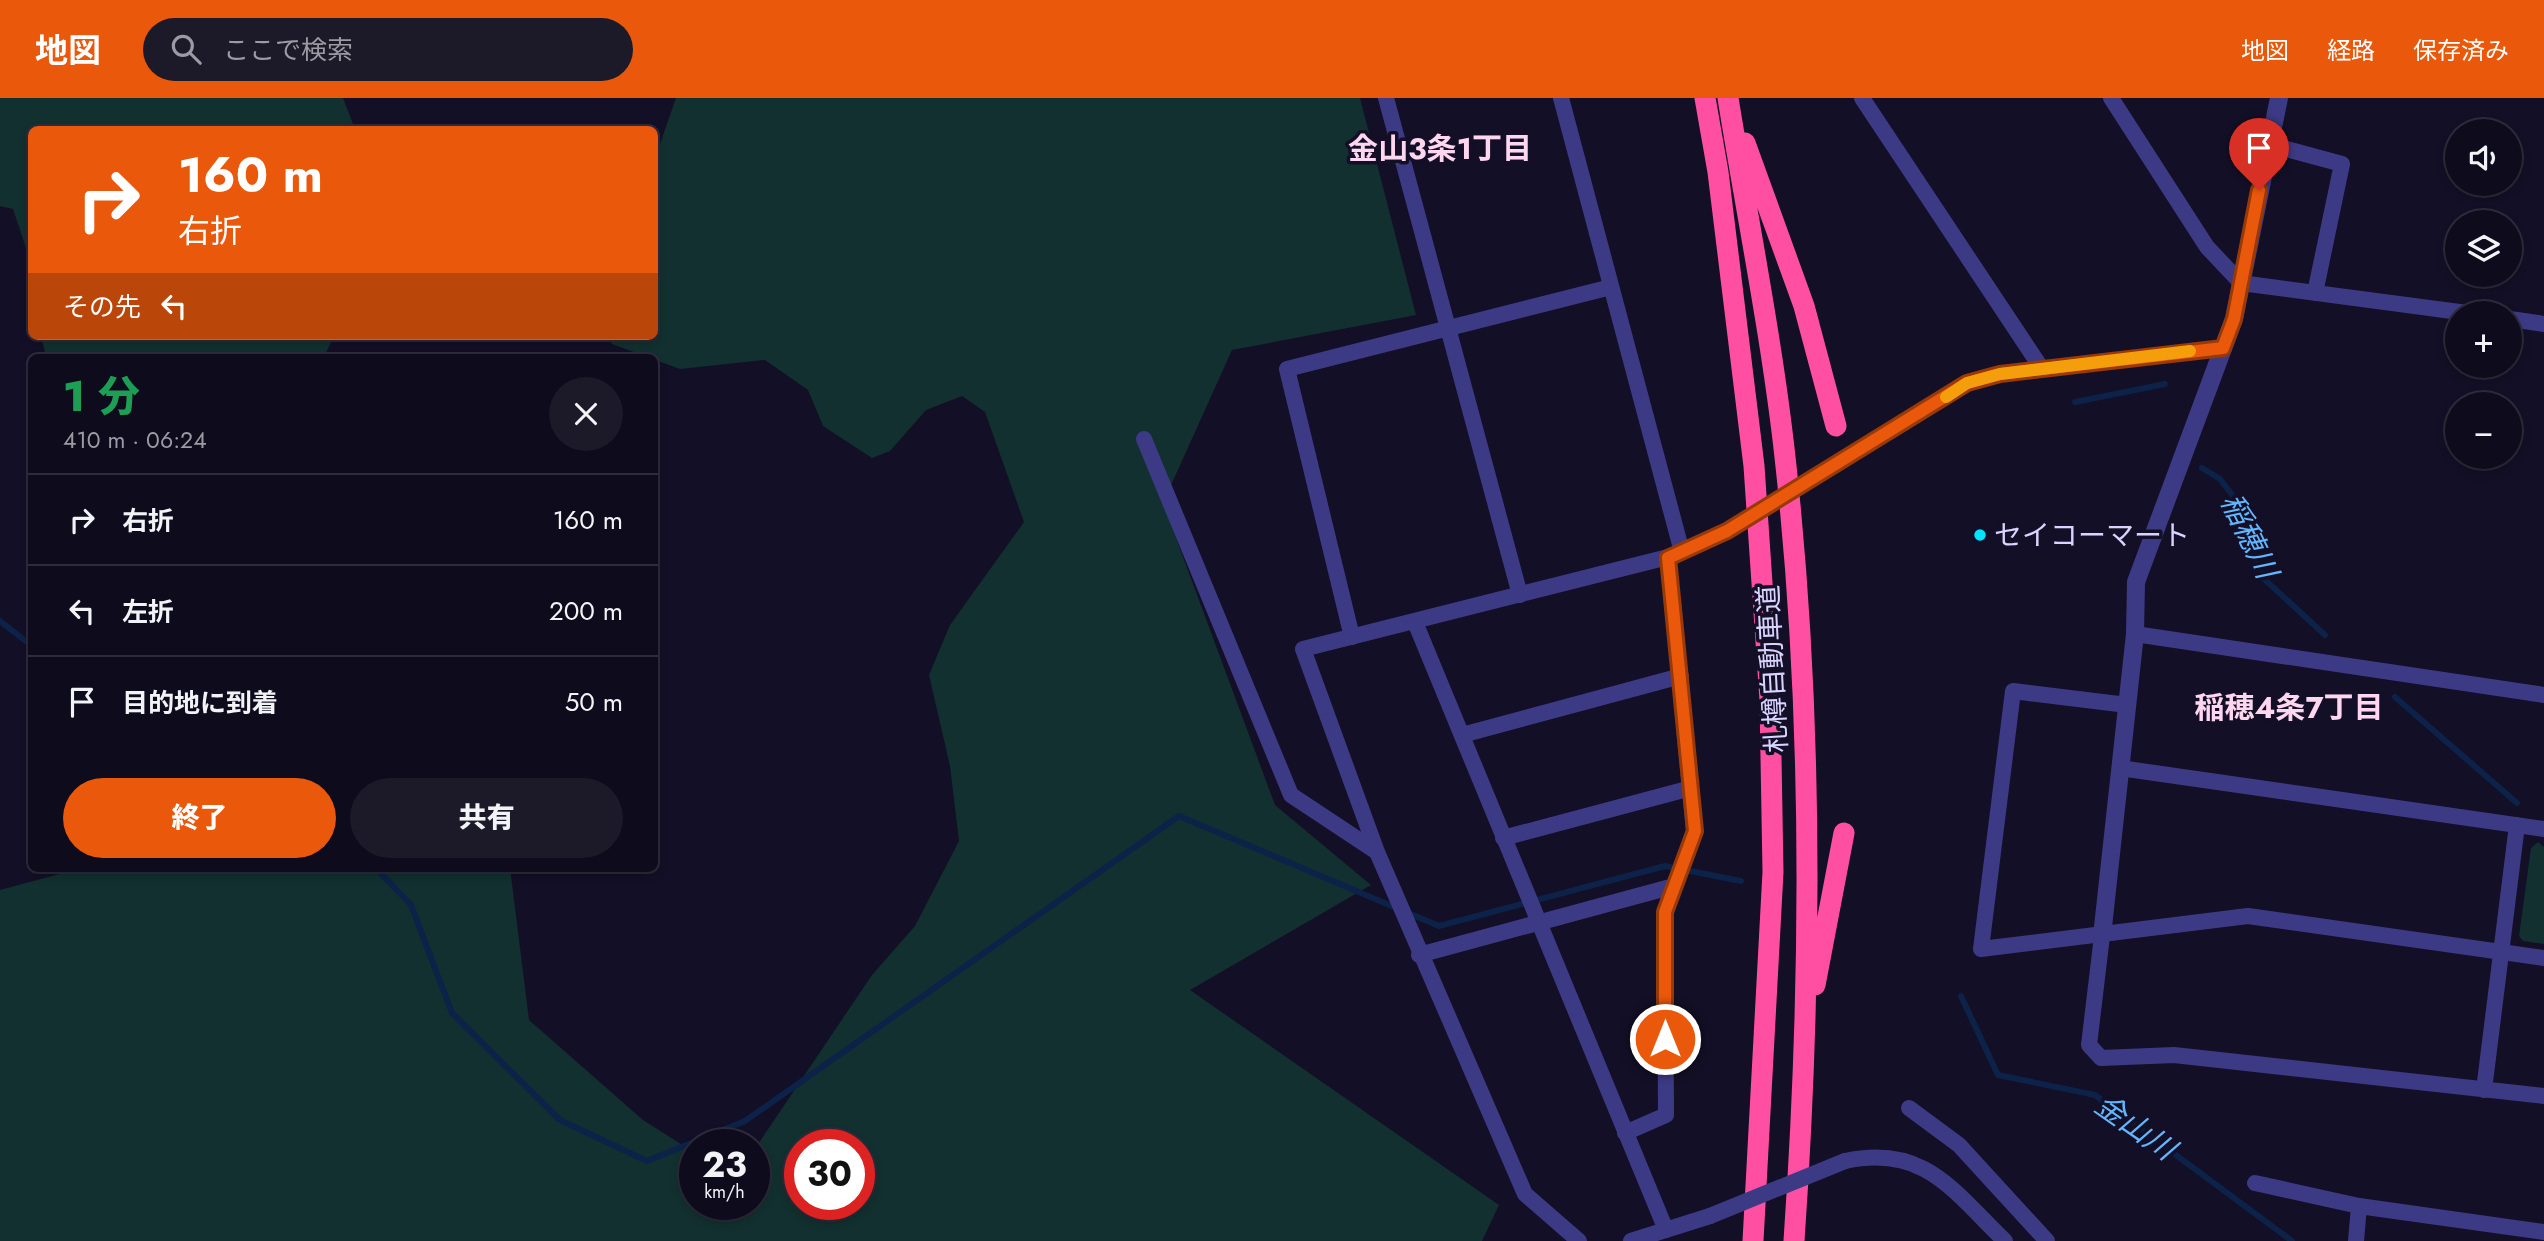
<!DOCTYPE html>
<html lang="ja">
<head>
<meta charset="utf-8">
<style>
	body { margin:0; font-family:Jost,"Noto Sans JP",sans-serif; background:#1c1929; color:#f1f3f6; height:100vh; display:flex; flex-direction:column; font-size:26px; white-space:nowrap }
	* { box-sizing:border-box; margin:0 }
	p { font-size:23px; color:#9b9ba3 }
	.icon { flex:none; width:38px; height:38px; fill:none; stroke:currentColor; stroke-width:2; stroke-linecap:round; stroke-linejoin:round }
	.map { position:relative; flex:1; overflow:hidden }
	.sheet { position:absolute; left:28px; top:256px; width:630px; height:518px; display:flex; flex-direction:column; background:#0e0b1c; border-radius:10px; box-shadow:0 4px 10px #0003,0 0 0 2px #2e2b3b }
	.sheet>* { flex:none }
	.hud { position:absolute; left:28px; top:28px; width:630px; height:214px; border-radius:10px; box-shadow:0 4px 10px #0003,0 0 0 2px #2e2b3b; background:#ea580c; color:#fff; overflow:hidden }
	.fabs { position:absolute; left:2445px; top:21px; display:grid; gap:14px }
	.fabs a { display:grid; place-items:center; width:77px; height:77px; border-radius:50%; background:#0e0b1c; box-shadow:0 4px 10px #0003,0 0 0 2px #2e2b3b; font-size:35px }
	.speed { position:absolute; left:679px; top:1031px; display:flex; gap:14px; font-size:35px; font-weight:700; text-align:center }
	.speed>* { display:grid; place-content:center; width:91px; height:91px; border-radius:50%; background:#0e0b1c; box-shadow:0 4px 10px #0003,0 0 0 2px #2e2b3b; line-height:1 }
	.speed small { font-size:18px; font-weight:400 }
	.speed .limit { border:10px solid #d22; background:#fff; color:#111 }
	.pin { position:absolute; display:grid; place-items:center; width:60px; height:60px; color:#fff; margin:-72px -30px; border-radius:50% 50% 50% 0; rotate:-45deg; box-shadow:0 0 7px #0007 }
	.pin .icon { rotate:45deg }
	.me { position:absolute; width:77px; margin:-38px; rotate:0deg; stroke-linejoin:round; filter:drop-shadow(0 0 5px #0008) }
	.turn { display:flex; align-items:center; gap:24px; height:147px; padding:0 35px; font-size:32px }
	.turn .icon { width:91px; height:91px; stroke-width:2.5 }
	.turn b { display:block; font-size:49px; line-height:60px }
	.then { display:flex; align-items:center; height:66px; padding:0 35px; background:#0003; gap:14px; font-size:26px }
	.round { display:grid; place-items:center; flex:none; width:74px; height:74px; border-radius:37px; background:#1c1929 }
	.summary { display:flex; align-items:center; justify-content:space-between; height:119px; padding:0 35px }
	h1 { font-size:42px; font-weight:800; line-height:52px; color:#1e9e55 }
	.button { display:flex; gap:14px; margin-top:auto; padding:14px 35px }
	.button a { flex:1; height:80px; border-radius:42px; background:#ea580c; color:#fff; font-size:28px; font-weight:800; line-height:80px; text-align:center }
	.button a+a { background:#1c1929; color:#f1f3f6 }
	ul { padding:0; list-style:none }
	li { display:flex; align-items:center; gap:21px; height:91px; padding:0 35px; border-top:2px solid #2e2b3b }
	li div { flex:1 }
	li b { display:block; font-size:26px }
	li em { font-style:normal }
	header { display:flex; align-items:center; gap:42px; box-sizing:border-box; height:98px; padding:0 35px; background:#ea580c; color:#fff }
	header strong { font-size:33px }
	nav { display:flex; gap:38px; margin-inline-start:auto; font-size:24px }
	.search { width:490px; height:63px; background:#1c1929; display:flex; align-items:center; gap:18px; box-sizing:border-box; padding:0 24px; border-radius:38px; color:#9b9ba3; font-size:26px }
	.map>svg:first-child { display:block }
</style>
</head>
<body>
<header>
<strong>地図</strong>
<div class="search"><svg class="icon" aria-label="search" viewBox="0 0 24 24"><circle cx="10" cy="10" r="6"/><path d="M15 15l6 6"/></svg>ここで検索</div>
<nav><a>地図</a><a>経路</a><a>保存済み</a></nav>
</header>
<div class="map">
<svg width="2544" height="1143" viewBox="0 0 2544 1143">
	<rect width="100%" height="100%" fill="#130f26"/>
	<path fill="#12302f" fill-rule="evenodd" d="M0,0H343L355,31L32,32L31,165L13,111L0,108Z
		M676,0H1360L1416,217L1232,252L1163,405L1275,707L1371,787L1190,892L1499,1107L1482,1143H0V792L67,774L69,770H510L529,922L643,1022L695,1055V1106H754V1052L872,877L915,828L959,743L950,668L929,577L950,527L1024,424L985,314L962,298L926,312L890,353L872,360L823,328L808,292L765,262L680,271L612,246L607,238H654L655,60ZM800,1046H859V1106H800Z
		M41,238H334L324,259H46Z
		M2538,744L2544,749V846L2523,843L2519,838L2531,750Z"/>
	<g fill="none" stroke-linecap="round" stroke-linejoin="round">
		<path stroke="#0c2248" stroke-width="6" d="M2075,304L2165,286
			M2202,370L2220,381L2236,402L2263,480L2325,537
			M0,523L32,548
			M2395,599L2517,705
			M376,770L411,807L452,915L560,1022L647,1063L745,1023L1179,718L1439,828L1665,768L1741,783
			M1961,898L1998,977L2095,997L2292,1143"/>
		<path stroke="#3d3a85" stroke-width="16" d="M1386,0L1520,497
			M1561,0L1682,454
			M1862,0L2042,271
			M2111,0L2207,149L2241,185L2467,215
			M2268,46L2342,66L2315,195
			M2510,221L2544,226
			M2000,276L2223,250
			M1144,341L1291,697L1377,754
			M1415,524L1666,1132
			M2135,536L2544,597
			M1352,539L1287,271L1611,189
			M2127,607L2013,593L1981,851L2248,818L2544,860
			M1462,637L1681,578
			M2120,670L2544,731
			M1503,740L1691,690
			M2102,838L2089,947L2101,960L2174,957L2544,998
			M1419,857L1674,788
			M2484,992L2517,727
			M1909,1010L1959,1047L2047,1143
			M1625,1035L1666,1017L1665,814L1694,733L1668,459
			M1845,1063C1925,1046 1953,1093 2005,1143
			M2255,1085L2359,1108L2544,1134
			M1579,1143L1525,1096L1377,754L1303,551L1668,459L1727,433
			M1631,1143L1710,1118
			M2356,1143L2359,1108"/>
		<path stroke="#3d3a85" stroke-width="18" d="M2102,838L2135,536L2136,484L2234,221L2279,0"/>
		<path stroke="#ff4fa3" stroke-width="21" d="M1705,0L1718,74L1754,368L1770,602L1773,774L1753,1143
			M1728,0C1747,118 1772,241 1785,359C1814,619 1812,882 1794,1143
			M1745,45L1804,208L1836,328
			M1815,887L1844,735"/>
		<path stroke="#3d3a85" stroke-width="16" d="M1727,433L1967,285L2000,276
			M1710,1118L1845,1063"/>
	</g>
	<g fill="none" stroke-linecap="round" stroke-linejoin="round">
		<g stroke="#983908" stroke-width="18">
			<path id="route" d="M1665,941V814L1695,733L1668,460L1727,433L1967,285L2000,276L2223,250L2234,221L2259,92"/>
		</g>
		<use href="#route" stroke="#ea580c" stroke-width="12"/>
		<path stroke="#f59e0b" stroke-width="12" d="M1946,299L1967,285L2000,276L2190,253"/>
	</g>
	<circle fill="#00e5ff" stroke="#130f26" stroke-width="2.5" cx="1980" cy="437" r="7"/>
	<g text-anchor="middle" stroke-width="7" stroke-linejoin="round" paint-order="stroke">
		<g font-size="28" fill="#d9d4ff" stroke="#130f26" text-anchor="start">
			<text x="1994" y="447">セイコーマート</text>
		</g>
		<g font-size="28" fill="#d9d4ff" stroke="#130f26">
			<text transform="translate(1772 571) rotate(-93)" y="10">札樽自動車道</text>
		</g>
		<g font-size="30" font-weight="bold" fill="#ffd6f0" stroke="#130f26">
			<text x="1440" y="61">金山3条1丁目</text>
			<text x="2289" y="620">稲穂4条7丁目</text>
		</g>
		<g font-size="30" font-style="italic" fill="#62b6ff" stroke="#130f26">
			<text transform="translate(2249 438) rotate(64)" y="10">稲穂川</text>
			<text transform="translate(2135 1029) rotate(35)" y="10">金山川</text>
		</g>
	</g>
</svg>
<div class="fabs">
<a><svg class="icon" aria-label="sound" viewBox="0 0 24 24"><path d="M4 9h4l5-4v14l-5-4H4zM17 9q2 3 0 6"/></svg></a>
<a><svg class="icon" aria-label="layers" viewBox="0 0 24 24"><path d="M12 4l9 5-9 5-9-5zM3 14l9 5 9-5"/></svg></a>
<a>+</a>
<a>−</a>
</div>
<div class="speed"><div>23<small>km/h</small></div><div class="limit">30</div></div>
<div class="pin" style="left:2259px;top:92px;background:#d93025"><svg class="icon" aria-label="arrive" viewBox="0 0 24 24"><path d="M6 21V4h12l-3 4 3 4H6"/></svg></div>
<svg class="me" style="left:1665px;top:941px" viewBox="-20 -20 40 40"><circle r="17" fill="#ea580c" stroke="#fff" stroke-width="3"/><path d="M0-11L8 9 0 5-8 9z" fill="#fff"/></svg>
<div class="hud">
<div class="turn"><svg class="icon" aria-label="right" viewBox="0 0 24 24"><path d="M7 20v-9h11M14 6l5 5-5 5"/></svg><div><b>160 m</b>右折</div></div>
<div class="then">その先<svg class="icon" aria-label="left" viewBox="0 0 24 24"><path d="M17 20v-9H6M10 6l-5 5 5 5"/></svg></div>
</div>
<section class="sheet">
<div class="summary"><div><h1>1 分</h1><p>410 m · 06:24</p></div><a class="round"><svg class="icon" aria-label="close" viewBox="0 0 24 24"><path d="M6 6l12 12M18 6L6 18"/></svg></a></div>
<ul>
<li><svg class="icon" aria-label="right" viewBox="0 0 24 24"><path d="M7 20v-9h11M14 6l5 5-5 5"/></svg><div><b>右折</b></div><em>160 m</em></li>
<li><svg class="icon" aria-label="left" viewBox="0 0 24 24"><path d="M17 20v-9H6M10 6l-5 5 5 5"/></svg><div><b>左折</b></div><em>200 m</em></li>
<li><svg class="icon" aria-label="arrive" viewBox="0 0 24 24"><path d="M6 21V4h12l-3 4 3 4H6"/></svg><div><b>目的地に到着</b></div><em>50 m</em></li>
</ul>
<div class="button"><a>終了</a><a>共有</a></div>
</section>
</div>
</body>
</html>
